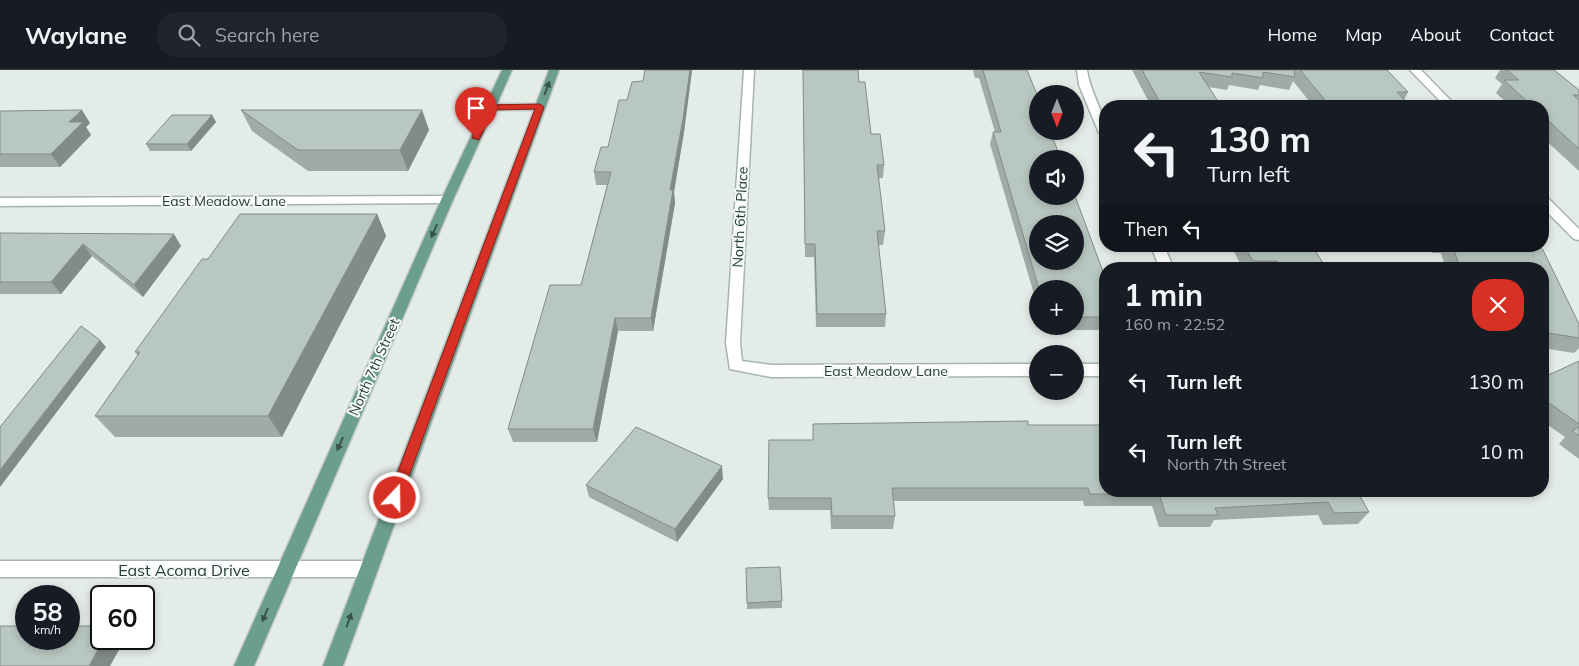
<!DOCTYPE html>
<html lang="en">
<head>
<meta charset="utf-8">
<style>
	body { margin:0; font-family:Mulish,sans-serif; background:#20242c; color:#f1f3f6; height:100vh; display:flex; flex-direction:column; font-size:19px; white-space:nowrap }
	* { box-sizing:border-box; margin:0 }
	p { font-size:16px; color:#9ea1a6 }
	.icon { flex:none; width:28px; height:28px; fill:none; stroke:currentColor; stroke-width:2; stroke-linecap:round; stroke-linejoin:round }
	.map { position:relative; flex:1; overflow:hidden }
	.side { position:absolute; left:1099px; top:192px; width:450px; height:235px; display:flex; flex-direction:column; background:#171b24; border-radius:20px; box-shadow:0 2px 8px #0003 }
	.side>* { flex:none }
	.hud { position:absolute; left:1099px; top:30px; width:450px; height:152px; border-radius:20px; box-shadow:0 2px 8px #0003; background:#171b24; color:#f1f3f6; overflow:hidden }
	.needle { width:32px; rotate:180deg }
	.buttons { position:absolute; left:1029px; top:15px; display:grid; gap:10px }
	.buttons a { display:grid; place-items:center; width:55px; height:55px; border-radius:50%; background:#171b24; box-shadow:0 2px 8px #0003; font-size:25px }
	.speed { position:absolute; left:15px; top:515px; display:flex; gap:10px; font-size:25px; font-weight:700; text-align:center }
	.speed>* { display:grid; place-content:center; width:65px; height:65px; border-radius:50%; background:#171b24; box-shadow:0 2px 8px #0003; line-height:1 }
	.speed small { font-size:12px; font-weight:400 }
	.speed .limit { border:2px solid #111; border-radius:8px; background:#fff; color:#111 }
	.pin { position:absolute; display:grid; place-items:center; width:42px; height:42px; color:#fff; margin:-51px -21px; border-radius:50% 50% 50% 0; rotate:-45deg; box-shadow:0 0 5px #0007 }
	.pin .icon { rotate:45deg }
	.me { position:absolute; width:55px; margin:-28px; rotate:21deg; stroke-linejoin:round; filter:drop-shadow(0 0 4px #0008) }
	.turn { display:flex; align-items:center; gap:18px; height:105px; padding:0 25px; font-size:22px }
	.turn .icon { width:65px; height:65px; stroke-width:2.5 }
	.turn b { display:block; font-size:35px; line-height:42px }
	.then { display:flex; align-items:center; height:48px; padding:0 25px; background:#0003; gap:10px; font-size:19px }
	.round { display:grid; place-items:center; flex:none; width:52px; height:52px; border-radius:20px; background:#20242c }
	.headline { display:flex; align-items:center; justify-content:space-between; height:85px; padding:0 25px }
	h1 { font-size:30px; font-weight:700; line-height:38px }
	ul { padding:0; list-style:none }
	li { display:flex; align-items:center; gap:15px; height:70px; padding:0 25px }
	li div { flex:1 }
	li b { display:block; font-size:19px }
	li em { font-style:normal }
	header { display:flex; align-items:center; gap:30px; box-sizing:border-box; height:70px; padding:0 25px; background:#171b24; border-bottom:1px solid #363941 }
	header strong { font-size:24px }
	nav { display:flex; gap:28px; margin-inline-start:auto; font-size:18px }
	.search { width:350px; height:45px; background:#20242c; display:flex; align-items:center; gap:12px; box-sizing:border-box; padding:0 18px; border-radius:20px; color:#9ea1a6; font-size:19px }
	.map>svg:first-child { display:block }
</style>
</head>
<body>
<header>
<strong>Waylane</strong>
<div class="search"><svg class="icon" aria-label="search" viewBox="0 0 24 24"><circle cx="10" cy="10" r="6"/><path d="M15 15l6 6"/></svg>Search here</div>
<nav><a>Home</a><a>Map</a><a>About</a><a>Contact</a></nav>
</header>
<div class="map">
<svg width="1579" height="596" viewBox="0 0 1579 596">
	<rect width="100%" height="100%" fill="#e4ece8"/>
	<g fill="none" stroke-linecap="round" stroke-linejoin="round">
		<g stroke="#a7b4ae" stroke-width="3">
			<path id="minor" d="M744,0H754L740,273L742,291L771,295L1038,294V306L771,307L730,299L726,273Z
				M1077,0H1087C1091,26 1105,40 1105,66L1099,63L1079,15Z
				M1410,0H1421L1456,36H1445Z
				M1542,125L1546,126L1579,159V170L1574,169L1542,137Z
				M447,126L451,127L453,130L451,133L0,136V128Z
				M1151,176H1164L1174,199H1160Z
				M1075,294H1105V306H1075Z
				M0,491H368L374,493L377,499L374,505L368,507H0Z"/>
		</g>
		<g stroke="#c2c8c6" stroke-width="3">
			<path id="primary" d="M502,0H512L497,34H536L549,0H559L343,596H323L534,40H494L453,130L254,596H234L441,130Z"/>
		</g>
		<use href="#minor" fill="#fff" fill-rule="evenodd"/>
		<use href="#primary" fill="#6c9e8e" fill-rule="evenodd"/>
	</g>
	<path fill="#9faba6" d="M645,0H692L684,62L674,122L675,133L653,261H618L597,372H513L508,359L581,215L607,115H596L594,102L608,77L627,30L643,11Z
		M803,0L859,12L871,64L884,95L883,108H878L885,161L883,175H878L886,244L885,257H816L814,187H805Z
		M973,0H1027L1105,207V260H1044L1043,256H1075V219H1038V238L990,74L993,62H995L979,8H975Z
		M1132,0H1387L1408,22L1404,30L1410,36H1313L1293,11L1289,20L1260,15L1258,20L1229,15L1227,20L1208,17L1221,36H1151Z
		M1500,0H1554L1579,20V101L1542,67V36H1510L1496,23L1502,14L1495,8Z
		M241,40H422L429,60L408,101H308L252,61Z
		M0,41L90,53L86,57L91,65L60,97H0Z
		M212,45L216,52L191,81H150L146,74Z
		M377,144L386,166L282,367H115L95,346L138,286L135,282L208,189Z
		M0,163L181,176L143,227L92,186L61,224H0Z
		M1231,176H1312L1327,199H1243Z
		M1426,176H1539L1579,254V278L1574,283L1542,278V199H1446L1441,183H1432Z
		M1579,291V389L1559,374L1565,367L1542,351V308Z
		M813,354L1028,355L1357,421L1369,442L1358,454L1323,455L1318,445L1214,450L1210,457H1159L1152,436H1084L1083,431H894L895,446L893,459H831L830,440H769L768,428L813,370Z
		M723,409L677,472L589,427L586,415Z
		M780,497L782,538L747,539V533Z"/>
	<path fill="#828b87" d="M690,0H692L684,62L674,122L675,133L653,261L651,248L670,120Z
		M82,40L90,53L86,57L91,65L60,97L51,84L69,52Z
		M422,40L429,60L408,101L400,80Z
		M212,45L216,52L191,81L187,74Z
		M377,144L386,166L282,367L268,346Z
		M174,164L181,176L143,227L134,215Z
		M83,174L92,186L61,224L51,212Z
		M615,248L618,261L597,372L593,359Z
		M100,270L106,277L0,417V400Z
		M722,396L723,409L677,472L675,459Z
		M104,569H125L110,596H89Z"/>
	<path fill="#b9c7c1" stroke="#828b87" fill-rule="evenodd" d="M645,0H690L683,49L670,120H673L651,248H615L593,359H508L550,215H581L611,102H594L601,77H608L619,30H627L632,12L643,11Z
		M803,0H858L859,12H865L871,64H880L884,95H877L885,161H877L886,244H817L815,174H805Z
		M983,0H1027L1038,27V61H1050L1061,89H1038V126H1075L1105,207V247H1075V219H1039L993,62H1001ZM1038,154H1075V191H1038Z
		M1142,0H1294L1295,7L1263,2V8L1232,3V7L1199,2L1221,36H1162Z
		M1300,0H1387L1408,22H1397L1410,36H1330Z
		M1507,0H1554L1579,20V25H1573L1579,30V79L1542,45V36H1532L1504,10H1519Z
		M82,40L69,52H83L51,84H0V41Z
		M241,40H422L400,80H298Z
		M172,45H212L187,74H146Z
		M240,144H377L268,346H95L140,282H135L202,189H208Z
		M0,163L174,164L134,215L83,174L51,212H0Z
		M1244,176H1312L1327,199H1281L1277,191H1253Z
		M1452,176H1539L1543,180L1579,254V268L1542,262V199H1461Z
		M81,256L100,270L0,400V357Z
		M1579,291V354L1542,328V308Z
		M1028,351V355H1105V421H1357L1369,442L1334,443L1328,432L1215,438L1218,445H1166L1159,424H1090L1088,418H892L895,446H832L831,428H768L769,370H813V354Z
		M636,357L722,396L675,459L586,415Z
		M1579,357V366L1572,361Z
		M780,497L782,531L747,533L746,498Z
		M0,556H26V569H69V556H101V569H104L89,596H0Z"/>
	<defs><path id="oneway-solid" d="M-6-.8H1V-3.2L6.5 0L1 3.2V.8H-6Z" transform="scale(1.25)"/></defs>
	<g fill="#37544a">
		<use href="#oneway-solid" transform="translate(547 18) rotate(-69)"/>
		<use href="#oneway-solid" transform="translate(434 161) rotate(114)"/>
		<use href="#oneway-solid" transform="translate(340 374) rotate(114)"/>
		<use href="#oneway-solid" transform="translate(265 545) rotate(113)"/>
		<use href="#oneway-solid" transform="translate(349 550) rotate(-70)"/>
	</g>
	<path fill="#d93025" stroke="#8d1f18" d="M540,34L544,37L401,428L399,431H390L388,428L535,39L494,40L479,70L472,68L488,35Z"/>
	<g text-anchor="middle" stroke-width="4" stroke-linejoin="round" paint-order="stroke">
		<g font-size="14" fill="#253c34" stroke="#f4f9f6">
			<text x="224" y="136">East Meadow Lane</text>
			<text transform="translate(740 147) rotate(-87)" y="5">North 6th Place</text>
			<text transform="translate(374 297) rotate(-66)" y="5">North 7th Street</text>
			<text x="886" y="306">East Meadow Lane</text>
		</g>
		<g font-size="16" fill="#253c34" stroke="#f4f9f6">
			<text x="184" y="506">East Acoma Drive</text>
		</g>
	</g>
</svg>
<div class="buttons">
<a><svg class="needle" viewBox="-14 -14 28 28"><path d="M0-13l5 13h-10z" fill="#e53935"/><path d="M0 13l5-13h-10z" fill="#9ea1a6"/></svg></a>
<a><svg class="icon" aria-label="sound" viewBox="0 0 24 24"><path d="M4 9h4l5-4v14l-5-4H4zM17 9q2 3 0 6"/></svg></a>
<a><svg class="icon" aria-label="layers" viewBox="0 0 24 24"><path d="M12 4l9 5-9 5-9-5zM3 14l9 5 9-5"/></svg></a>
<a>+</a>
<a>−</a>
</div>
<div class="speed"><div>58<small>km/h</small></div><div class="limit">60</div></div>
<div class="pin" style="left:476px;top:68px;background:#d93025"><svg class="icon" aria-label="arrive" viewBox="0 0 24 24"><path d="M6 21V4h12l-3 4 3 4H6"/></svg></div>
<svg class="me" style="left:395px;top:428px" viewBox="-20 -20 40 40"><circle r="17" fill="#d93025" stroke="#fff" stroke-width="3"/><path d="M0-11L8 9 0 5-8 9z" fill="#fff"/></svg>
<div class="hud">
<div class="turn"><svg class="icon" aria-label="left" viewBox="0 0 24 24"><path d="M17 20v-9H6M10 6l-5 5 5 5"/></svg><div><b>130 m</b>Turn left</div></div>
<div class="then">Then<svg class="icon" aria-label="left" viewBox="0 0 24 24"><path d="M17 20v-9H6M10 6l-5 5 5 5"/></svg></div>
</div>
<section class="side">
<div class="headline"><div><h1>1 min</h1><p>160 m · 22:52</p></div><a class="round" style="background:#d93025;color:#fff"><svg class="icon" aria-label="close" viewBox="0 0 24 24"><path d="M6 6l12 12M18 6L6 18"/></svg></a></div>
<ul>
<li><svg class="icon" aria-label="left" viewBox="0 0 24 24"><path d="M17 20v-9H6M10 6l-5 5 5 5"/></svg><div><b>Turn left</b></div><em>130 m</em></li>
<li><svg class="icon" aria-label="left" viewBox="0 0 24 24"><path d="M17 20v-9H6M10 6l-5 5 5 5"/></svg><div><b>Turn left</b><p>North 7th Street</p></div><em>10 m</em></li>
</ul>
</section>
</div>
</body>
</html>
